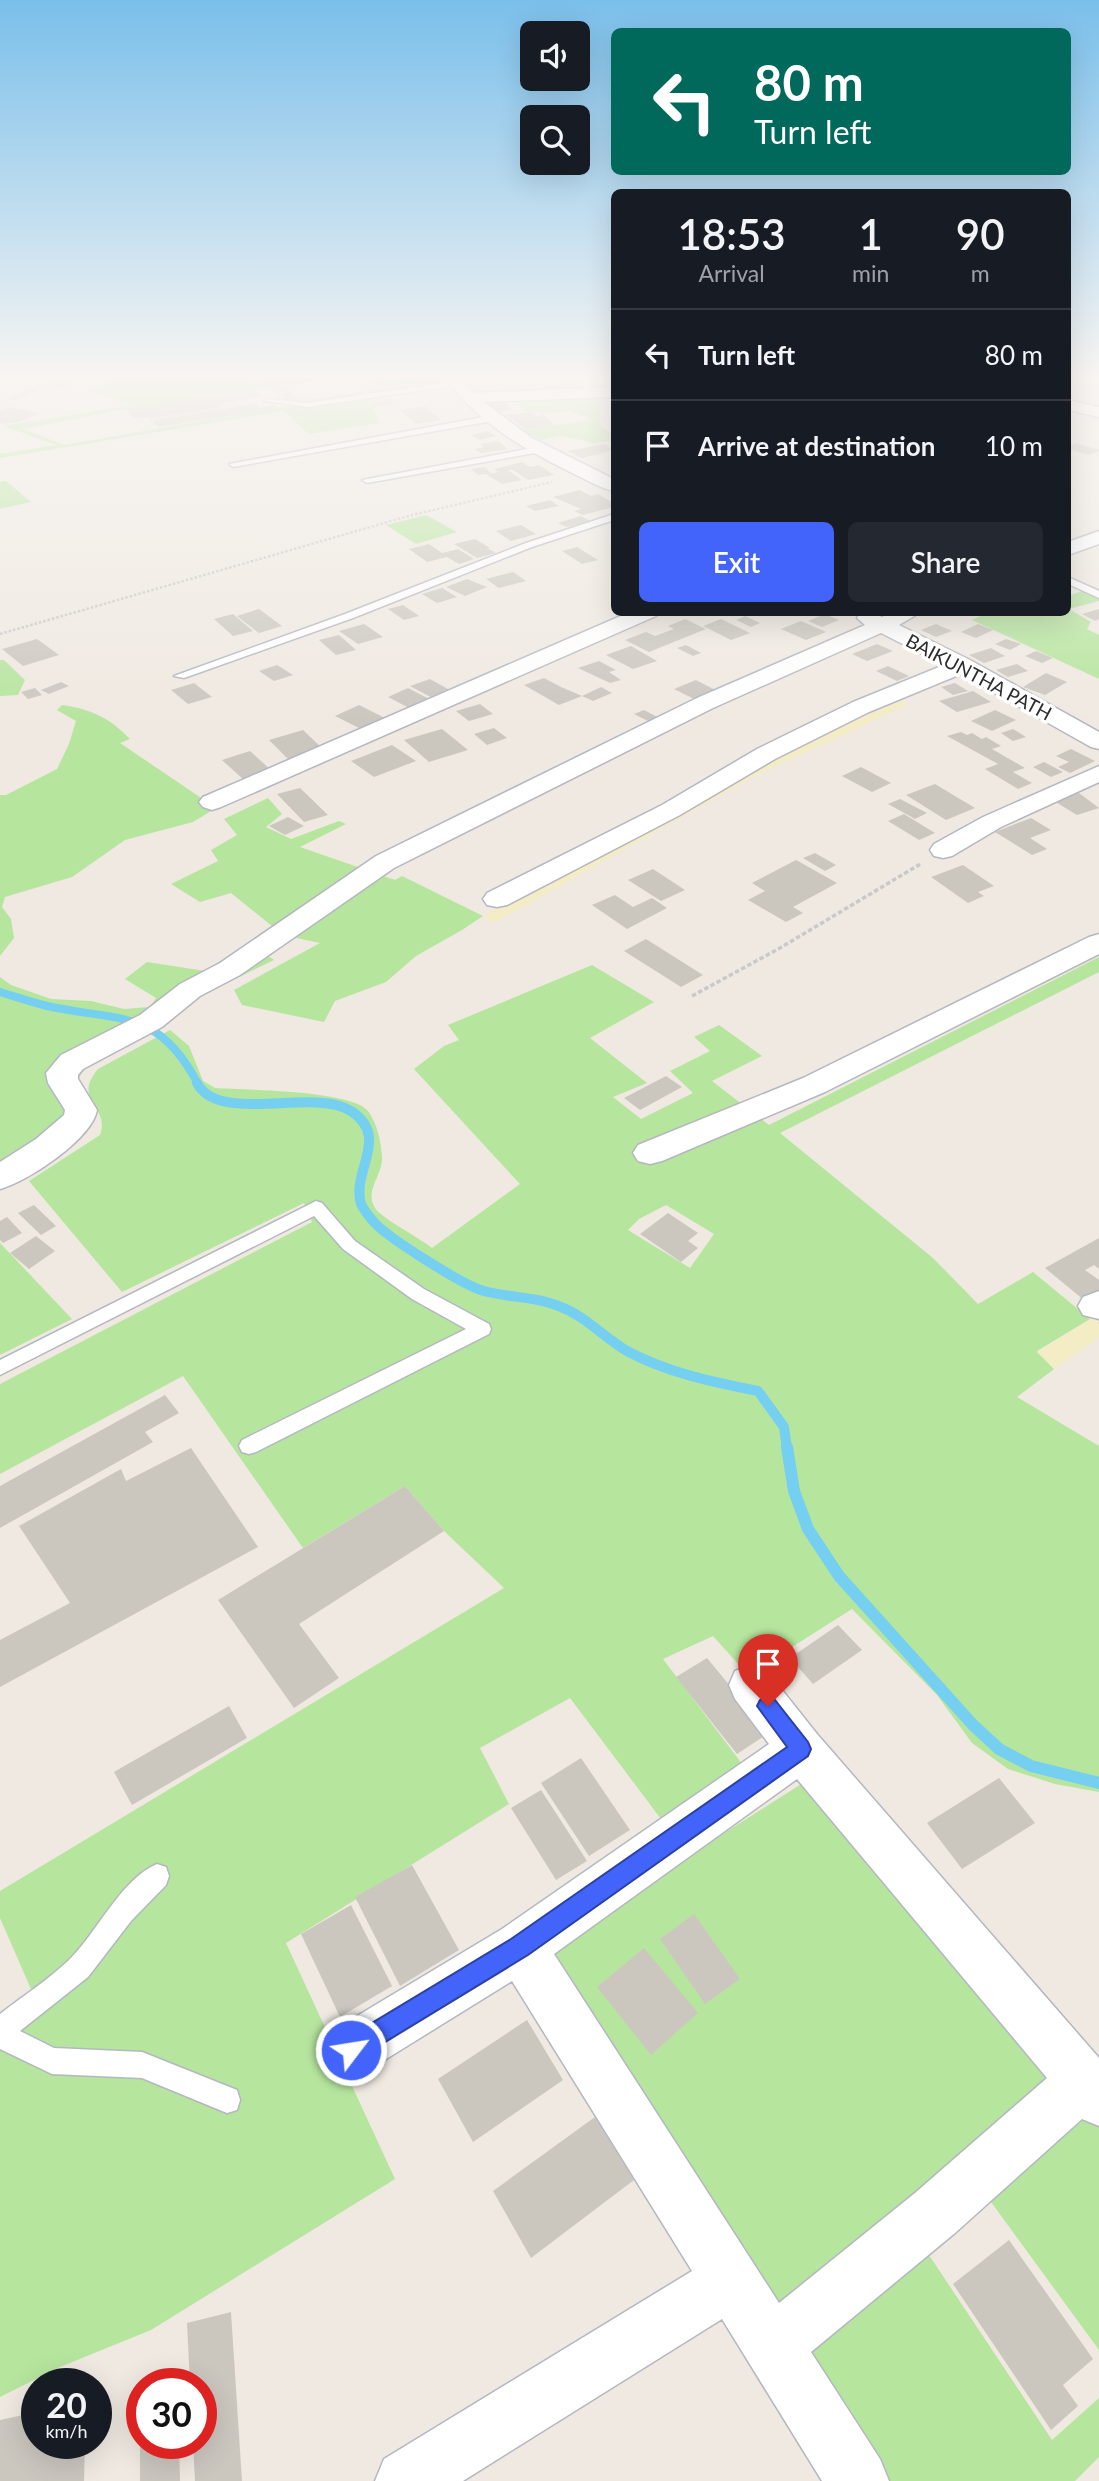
<!DOCTYPE html>
<html lang="en">
<head>
<meta charset="utf-8">
<style>
	body { margin:0; font-family:Lato,sans-serif; background:#242831; color:#f1f3f6; height:100vh; display:flex; flex-direction:column; font-size:26px; white-space:nowrap }
	* { box-sizing:border-box; margin:0 }
	p { font-size:23px; color:#9ea1a6 }
	.icon { flex:none; width:38px; height:38px; fill:none; stroke:currentColor; stroke-width:2; stroke-linecap:round; stroke-linejoin:round }
	.map { position:relative; flex:1; overflow:hidden }
	.details { position:absolute; left:611px; top:189px; width:460px; height:427px; display:flex; flex-direction:column; background:#171b24; border-radius:10px; box-shadow:0 7px 28px #0002 }
	.details>* { flex:none }
	.hud { position:absolute; left:611px; top:28px; width:460px; height:147px; border-radius:10px; box-shadow:0 7px 28px #0002; background:#00695c; color:#fff; overflow:hidden }
	.fabs { position:absolute; left:520px; top:21px; display:grid; gap:14px }
	.fabs a { display:grid; place-items:center; width:70px; height:70px; border-radius:10px; background:#171b24; box-shadow:0 7px 28px #0002; font-size:35px }
	.speed { position:absolute; left:21px; top:2368px; display:flex; gap:14px; font-size:35px; font-weight:700; text-align:center }
	.speed>* { display:grid; place-content:center; width:91px; height:91px; border-radius:50%; background:#171b24; box-shadow:0 7px 28px #0002; line-height:1 }
	.speed small { font-size:18px; font-weight:400 }
	.speed .limit { border:10px solid #d22; background:#fff; color:#111 }
	.pin { position:absolute; display:grid; place-items:center; width:60px; height:60px; color:#fff; margin:-72px -30px; border-radius:50% 50% 50% 0; rotate:-45deg; box-shadow:0 0 7px #0007 }
	.pin .icon { rotate:45deg }
	.me { position:absolute; width:77px; margin:-38px; rotate:59deg; stroke-linejoin:round; filter:drop-shadow(0 0 5px #0008) }
	.turn { display:flex; align-items:center; gap:24px; height:147px; padding:0 28px; font-size:32px }
	.turn .icon { width:91px; height:91px; stroke-width:2.5 }
	.turn b { display:block; font-size:49px; line-height:60px }
	.eta { display:flex; justify-content:space-evenly; align-items:center; height:119px; text-align:center }
	.eta b { font-size:42px; font-weight:600; line-height:49px }
	.button { display:flex; gap:14px; margin-top:auto; padding:14px 28px }
	.button a { flex:1; height:80px; border-radius:10px; background:#4264fb; color:#fff; font-size:28px; font-weight:600; line-height:80px; text-align:center }
	.button a+a { background:#242831; color:#f1f3f6 }
	ul { padding:0; list-style:none }
	li { display:flex; align-items:center; gap:21px; height:91px; padding:0 28px; border-top:2px solid #363941 }
	li div { flex:1 }
	li b { display:block; font-size:26px }
	li em { font-style:normal }
	.map>svg:first-child { display:block }
</style>
</head>
<body>
<div class="map">
<svg width="1099" height="2481" viewBox="0 0 1099 2481">
	<rect width="100%" height="100%" fill="#efe9e1"/>
	<path fill="#b6e59e" fill-rule="evenodd" d="M116,377H251V383L267,381L265,377H345L126,409L23,429L64,445L288,406L304,407L366,397L381,423L308,434L284,411L0,458V454L57,445L3,426L132,405L89,391Z
		M358,377H381L386,380L446,377L448,380L438,384L305,403L293,402L380,389L372,382Z
		M598,394L601,427L614,435V440L592,444L586,441L561,436L541,440L521,430L592,420L570,411L542,414L536,410L524,411L515,398Z
		M6,481L31,502L0,509V482Z
		M426,515L457,532L416,544L386,525Z
		M1068,581L1099,597V601L1069,609L1091,622L1087,629L1099,635V679L972,620L987,613L1068,612V596L1082,591Z
		M0,660H4L25,680L18,695L0,696Z
		M62,705C91,709 110,718 130,739L120,743L216,808L193,822L125,840L72,877L5,897L2,907L11,919L14,938L0,956V795H6L57,769L69,744L76,721L57,710Z
		M268,798L282,814L266,827L291,839L339,821L346,824L300,847L395,880L402,876L483,916L462,930L416,956L386,982L335,1001L324,1022L242,1005L234,990L320,943L283,935L231,893L200,902L171,884L218,861L211,850L237,835L224,819Z
		M254,946L274,960L185,1003L168,1023L86,1068C66,1089 84,1103 89,1128L76,1142L0,1186V977L11,985L51,999L91,1001L124,1009L150,1007L156,998L125,979L147,962L205,971Z
		M1099,957V972L780,1133L933,1258L978,1304L1033,1272L1090,1319L1037,1351L1054,1369L1017,1397L1099,1446V1792L1055,1784L1008,1769L972,1743L937,1695L852,1609L748,1675L713,1636L663,1659L749,1773L664,1823L570,1698L480,1748L509,1804L286,1943L395,2179L151,2330L60,2367L0,2397V2049L41,2012L0,1918V1891L504,1588L444,1531L405,1486L303,1548L183,1376L0,1474V1384L312,1222L304,1203L122,1292L29,1181L100,1135C111,1106 71,1101 98,1069L170,1030L189,1046L203,1081L215,1088C245,1090 351,1090 368,1111C377,1123 381,1141 382,1157C383,1175 364,1190 375,1208C381,1218 420,1238 432,1248L520,1184L414,1069L444,1046L459,1040L448,1025L592,965L654,1002L590,1038L647,1083L613,1097L641,1119L693,1093L670,1071L710,1051L694,1037L719,1025L762,1056L712,1081L769,1125ZM666,1205L714,1234L690,1268L628,1230L639,1219Z
		M0,1243L72,1319L0,1355Z
		M806,1781L1067,2065L781,2308L537,1952Z
		M1099,2111V2350L983,2191L1073,2119Z
		M925,2249L1052,2440L1099,2398V2457L1075,2481H880L799,2352Z"/>
	<path fill="#f3ecc5" d="M897,698L909,704L757,775L494,923L483,916L710,788Z
		M1099,1314V1338L1054,1369L1037,1352Z"/>
	<g fill="none" stroke-linecap="round" stroke-linejoin="round">
		<path stroke="#75cff0" stroke-width="8" d="M0,992C16,997 31,1002 47,1006C121,1022 158,1008 198,1084"/>
		<path stroke="#75cff0" stroke-width="10" d="M197,1083C219,1125 315,1087 351,1111C391,1137 351,1171 361,1204C363,1209 369,1216 373,1221C385,1236 464,1286 484,1291C509,1298 536,1296 561,1307C585,1316 605,1338 627,1351C668,1373 713,1382 758,1391L784,1427L787,1449"/>
		<path stroke="#75cff0" stroke-width="12" d="M787,1447L794,1491L808,1529L839,1576L973,1725L999,1749L1031,1766L1099,1783"/>
	</g>
	<path fill="#cbc7bf" d="M60,377H88L60,388L48,385L15,400L7,398Z
		M561,377H580L584,388L542,389L540,385L562,384Z
		M284,385L300,401L286,400L269,387Z
		M255,391L262,396L219,405L221,407L152,418H134L126,409Z
		M505,398L511,410L499,412L486,400Z
		M389,399L394,405L373,408L369,401Z
		M255,404L259,408L275,405L278,408L159,427L152,421Z
		M425,406L441,420L416,424L400,410Z
		M9,407L39,413L19,422L0,424V410Z
		M531,412L536,416L544,415L555,425L526,429L506,415Z
		M487,431L496,436L480,440L471,435Z
		M498,441L508,449L481,453L475,449L484,447L480,444Z
		M1075,443L1099,450V451L1089,455L1068,449Z
		M604,444L614,450L582,458L568,451Z
		M522,462L530,467L539,465L554,475L528,480L513,470H508L522,480L502,484L486,474L478,475L471,469L485,467L492,474L498,472L494,469Z
		M580,490L591,496L598,494L610,501L614,500V507L583,515L574,511L581,509L553,497Z
		M550,500L559,506L535,511L526,506Z
		M581,516L590,521L567,527L558,523Z
		M521,525L536,534L511,541L496,531Z
		M475,539L490,548H487L496,553L477,558L454,544Z
		M429,544L442,553L458,549L474,559L459,564L447,557L427,562L409,549Z
		M577,547L598,560L582,564L562,551Z
		M513,572L526,581L499,588L486,579Z
		M467,579L487,587L465,596L446,587Z
		M442,588L457,597L437,603L422,594Z
		M403,605L419,616L404,620L388,609Z
		M259,609L282,626L259,633L237,616Z
		M1099,609V619L1095,621L1082,614Z
		M233,614L253,631L233,636L214,619Z
		M825,614L839,620L822,627L808,621Z
		M745,616L760,623L751,627L736,620Z
		M685,619L706,629L649,652L625,640L646,632L655,636L674,629L668,626Z
		M721,619L750,633L731,640L703,626Z
		M801,621L826,632L806,640L781,629Z
		M364,624L383,637L358,644L339,631Z
		M936,624L952,631L936,637L921,630Z
		M978,624L993,630L976,638L961,632Z
		M339,635L356,650L336,655L319,640Z
		M37,639L59,655L23,666L2,649Z
		M1006,639L1021,644L1010,650L995,644Z
		M877,644L893,651L867,661L852,654Z
		M686,645L701,653L693,656L677,648Z
		M631,646L657,661L633,669L606,655Z
		M991,648L1005,656L984,663L969,655Z
		M1036,651L1053,658L1042,663L1025,656Z
		M599,661L616,670L609,672L621,680L610,683L578,668Z
		M1017,664L1028,671L1008,677L996,670Z
		M277,665L293,675L274,681L259,671Z
		M888,666L909,676L897,681L876,671Z
		M1046,673L1067,682L1045,695L1023,687Z
		M544,678L561,687L582,696L559,705L524,685Z
		M430,679L457,694L438,701L410,686Z
		M696,680L721,693L700,702L674,689Z
		M61,682L69,686L49,694L41,690Z
		M194,683L212,697L188,704L171,690Z
		M955,683L968,691L953,695L941,687Z
		M601,687L612,693L593,701L582,696Z
		M35,688L42,695L28,699L21,692Z
		M408,688L435,702L415,711L388,697Z
		M973,691L991,702L957,712L939,701Z
		M480,704L493,714L469,721L456,711Z
		M359,705L391,721L367,732L335,716Z
		M644,710L665,721L656,725L634,714Z
		M995,710L1016,720L992,731L971,721Z
		M494,728L507,738L487,745L474,734Z
		M442,729L468,750L429,762L404,740Z
		M1013,729L1026,737L1013,741L1001,733Z
		M303,730L324,750L289,760L269,740Z
		M961,732L967,735L972,733L982,739L986,737L1001,746L992,749L1025,768L1013,772L1032,783L1018,789L985,769L998,764L947,736Z
		M392,745L416,761L374,777L351,761Z
		M1071,749L1095,761L1070,773L1058,767L1069,762L1056,756Z
		M250,751L272,771L244,780L222,760Z
		M1044,762L1063,772L1051,777L1033,767Z
		M861,767L891,783L872,792L842,776Z
		M935,784L975,808L946,820L906,795Z
		M300,788L328,815L304,822L277,794Z
		M1079,793L1099,808L1077,815L1054,801Z
		M900,799L927,813L915,819L888,804Z
		M904,814L935,833L919,840L888,821Z
		M288,817L304,826L285,835L269,826Z
		M1031,818L1051,830L1030,838L1047,849L1032,855L995,832Z
		M815,853L836,865L825,871L803,858Z
		M796,860L837,883L793,907L803,913L786,922L748,900L765,891L752,883Z
		M963,865L994,886L978,892L984,896L968,903L931,877Z
		M653,869L685,890L661,901L628,880Z
		M615,895L633,907L652,898L667,908L627,929L592,905Z
		M646,939L703,975L681,987L624,951Z
		M666,1076L682,1087L640,1110L624,1098Z
		M34,1205L56,1226L41,1235L18,1213Z
		M668,1213L698,1233L688,1241L698,1248L681,1262L640,1234Z
		M7,1217L22,1233L3,1243L0,1240V1221Z
		M36,1236L55,1251L29,1269L10,1253Z
		M1099,1238V1269L1094,1265L1085,1270L1099,1280V1300L1090,1305L1045,1268Z
		M165,1395L179,1413L145,1432L153,1442L0,1528V1486Z
		M191,1448L258,1547L0,1687V1640L70,1603L19,1526L121,1469L126,1481Z
		M405,1486L444,1531L299,1624L339,1678L294,1708L218,1600Z
		M838,1625L862,1650L813,1684L790,1658Z
		M707,1658L769,1733L737,1754L676,1677Z
		M229,1706L247,1738L132,1805L114,1772Z
		M581,1758L630,1830L589,1856L541,1783Z
		M999,1778L1035,1823L962,1869L927,1823Z
		M541,1790L587,1861L556,1880L511,1808Z
		M412,1865L459,1950L400,1986L355,1897Z
		M351,1905L392,1986L340,2017L301,1934Z
		M694,1914L740,1979L705,2004L660,1939Z
		M644,1948L698,2013L651,2055L597,1987Z
		M527,2020L563,2080L473,2142L438,2079Z
		M595,2117L634,2180L531,2258L493,2191Z
		M1009,2240L1093,2359L1063,2385L1078,2406L1051,2430L953,2284Z
		M231,2312L242,2481H195L193,2443H201V2384H190L187,2323Z
		M37,2412V2443H85L84,2481H0V2420Z
		M140,2443H179L180,2481H140Z"/>
	<g fill="none" stroke-linecap="round" stroke-linejoin="round">
		<g stroke="#b4b7c1" stroke-width="3">
			<path id="lane" d="M582,377H590L591,394L584,392Z
				M456,381L459,385L307,407L265,401L269,399L307,403Z
				M489,416L492,421L233,467L229,464Z
				M543,446L547,449L546,451L367,483L362,480Z
				M614,514V520L532,547L353,618L184,678L174,676L345,614L526,543Z
				M1068,577L1099,591V598L1068,584Z
				M316,1201L322,1203L355,1241L424,1289L489,1324L491,1329L489,1334L256,1452L249,1454L242,1452L239,1446L242,1440L466,1329L412,1299L343,1249L314,1216L0,1375V1360Z
				M157,1864L166,1867L169,1876L166,1885L131,1921L88,1977L20,2031L54,2048L142,2052L237,2090L240,2100L237,2110L227,2113L142,2078L52,2074L0,2049V2014C23,1996 48,1980 69,1960C96,1934 121,1879 157,1864Z"/>
		</g>
		<g stroke="#b4b7c1" stroke-width="3">
			<path id="street" d="M445,377H461L474,393L614,387V397L484,402L532,438L614,479V491C600,488 587,480 574,474C524,449 477,423 445,377Z
				M1068,400L1099,407V417L1068,410Z
				M1099,531V544L1068,555V542Z
				M630,612H659L656,616L221,807L212,810L203,807L199,802L203,797Z
				M872,612L882,617L892,612H921L899,625L970,660L1099,732V749L1091,747L961,674L869,712L775,759L680,815L507,905L497,907L487,905L483,899L487,893L662,805L757,749L853,702L944,665L881,633L713,708L394,868L240,975L200,996L162,1027L83,1069L78,1075V1079L97,1110C92,1139 27,1182 0,1189V1162L36,1139L64,1115L65,1110L48,1083L46,1073L61,1055L140,1015L180,984L220,963L376,856L697,698L865,625L857,618L860,613Z
				M1099,766V782L1001,827L952,856L943,858L934,856L930,850L934,844L983,817Z
				M1099,934V954L825,1092L662,1161L650,1164L638,1161L633,1153L638,1145L803,1078L1089,937Z
				M1099,1291V1319L1083,1315L1078,1306L1083,1297Z
				M751,1665L767,1671L817,1734L1099,2058V2126L1082,2119L955,2233L811,2352L880,2459L889,2481H822L722,2319L463,2481H375L384,2459L692,2271L512,1981L370,2069L351,2076L332,2069L325,2050L332,2031L502,1929L769,1744L735,1699L729,1685L735,1671ZM797,1779L1047,2078L915,2193L779,2303L554,1954Z"/>
		</g>
		<path stroke="#c9c9c9" stroke-width="2.5" stroke-dasharray="2.5 2" stroke-linecap="butt" d="M150,420L253,403
			M0,634L412,515L552,482"/>
		<path stroke="#c9c9c9" stroke-width="3.5" stroke-dasharray="4.5 2.5" stroke-linecap="butt" d="M692,996L780,948L922,863"/>
		<use href="#lane" fill="#fff" fill-rule="evenodd"/>
		<use href="#street" fill="#fff" fill-rule="evenodd"/>
	</g>
	<linearGradient id="sky" x2="0" y2="1"><stop stop-color="#7abfeb"/><stop offset="0.52" stop-color="#f8f5f2"/><stop offset="1" stop-color="#f8f5f2" stop-opacity="0"/></linearGradient>
	<rect width="1099" height="724" fill="url(#sky)"/>
	<path fill="#4264fb" stroke="#2b41a3" stroke-width="2" d="M768,1697L775,1700L808,1742L811,1749L808,1756L528,1955L359,2058L351,2062L342,2058L339,2050L342,2041L511,1939L787,1747L757,1706L760,1700Z"/>
	<g text-anchor="middle" stroke-width="7" stroke-linejoin="round" paint-order="stroke">
		<g font-size="19" fill="#2e2e2e" stroke="#fff">
			<text transform="translate(979 677) rotate(28)" y="7">BAIKUNTHA PATH</text>
		</g>
	</g>
</svg>
<div class="fabs">
<a><svg class="icon" aria-label="sound" viewBox="0 0 24 24"><path d="M4 9h4l5-4v14l-5-4H4zM17 9q2 3 0 6"/></svg></a>
<a><svg class="icon" aria-label="search" viewBox="0 0 24 24"><circle cx="10" cy="10" r="6"/><path d="M15 15l6 6"/></svg></a>
</div>
<div class="speed"><div>20<small>km/h</small></div><div class="limit">30</div></div>
<div class="pin" style="left:768px;top:1706px;background:#d93025"><svg class="icon" aria-label="arrive" viewBox="0 0 24 24"><path d="M6 21V4h12l-3 4 3 4H6"/></svg></div>
<svg class="me" style="left:351px;top:2050px" viewBox="-20 -20 40 40"><circle r="17" fill="#4264fb" stroke="#fff" stroke-width="3"/><path d="M0-11L8 9 0 5-8 9z" fill="#fff"/></svg>
<div class="hud">
<div class="turn"><svg class="icon" aria-label="left" viewBox="0 0 24 24"><path d="M17 20v-9H6M10 6l-5 5 5 5"/></svg><div><b>80 m</b>Turn left</div></div>
</div>
<section class="details">
<div class="eta">
<div><b>18:53</b><p>Arrival</p></div>
<div><b>1</b><p>min</p></div>
<div><b>90</b><p>m</p></div>
</div>
<ul>
<li><svg class="icon" aria-label="left" viewBox="0 0 24 24"><path d="M17 20v-9H6M10 6l-5 5 5 5"/></svg><div><b>Turn left</b></div><em>80 m</em></li>
<li><svg class="icon" aria-label="arrive" viewBox="0 0 24 24"><path d="M6 21V4h12l-3 4 3 4H6"/></svg><div><b>Arrive at destination</b></div><em>10 m</em></li>
</ul>
<div class="button"><a>Exit</a><a>Share</a></div>
</section>
</div>
</body>
</html>
